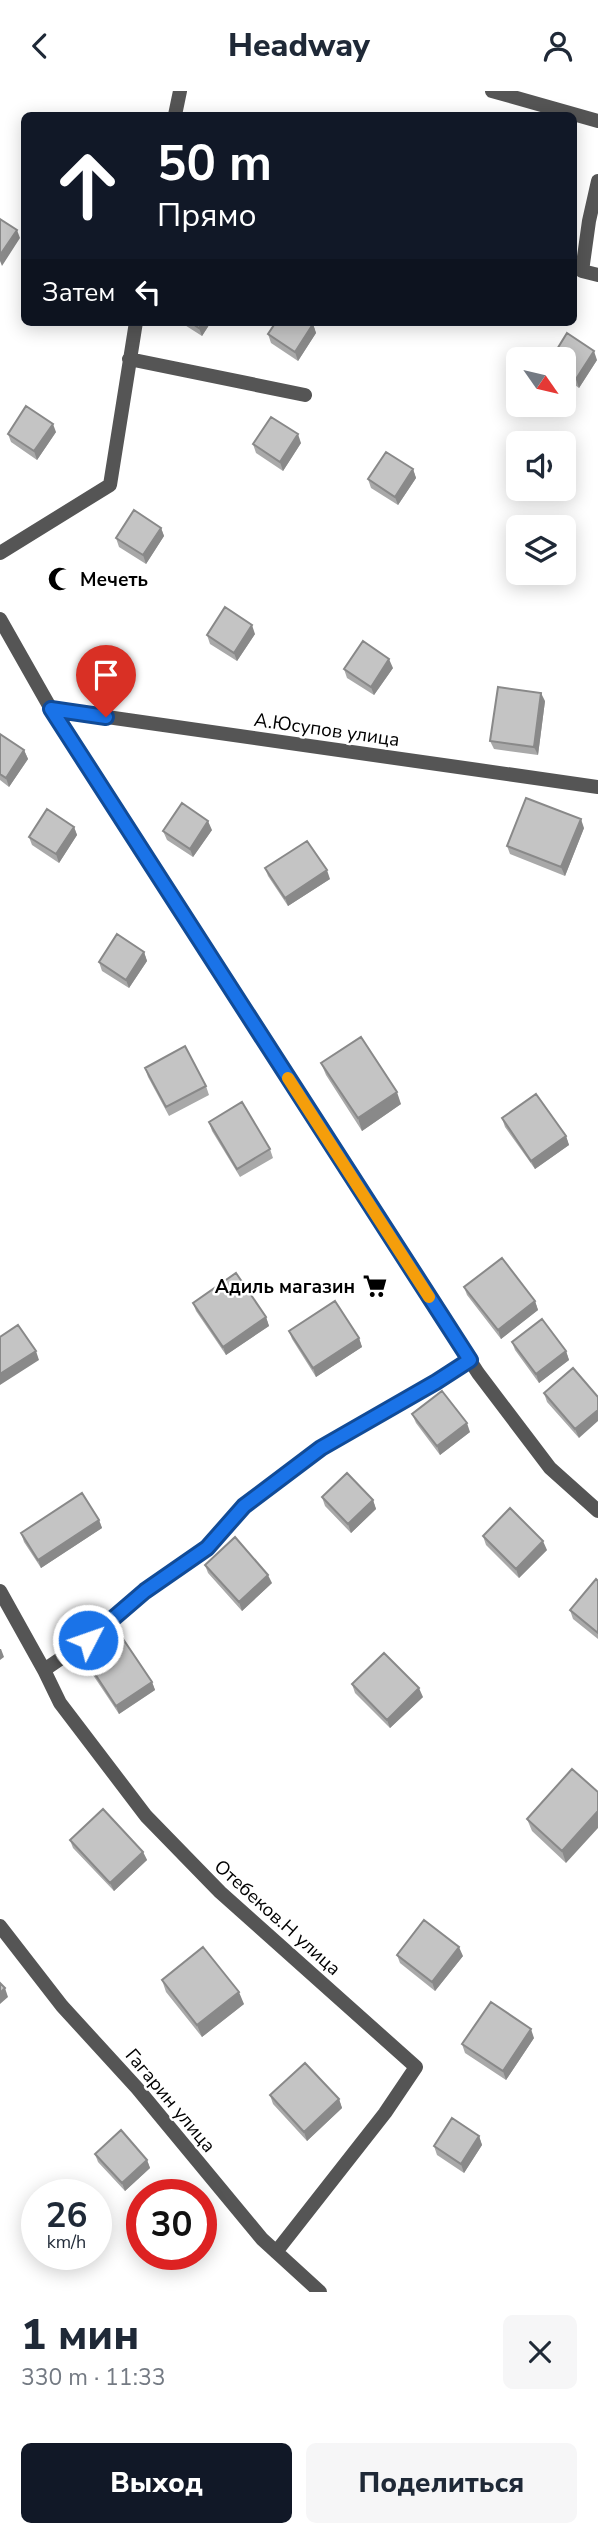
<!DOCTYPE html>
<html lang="ru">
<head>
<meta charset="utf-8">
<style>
	body { margin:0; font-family:"Nunito Sans",sans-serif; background:#f6f6f7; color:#1f2937; height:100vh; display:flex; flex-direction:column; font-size:26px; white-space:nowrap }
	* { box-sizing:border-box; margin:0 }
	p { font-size:23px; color:#747a83 }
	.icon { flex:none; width:38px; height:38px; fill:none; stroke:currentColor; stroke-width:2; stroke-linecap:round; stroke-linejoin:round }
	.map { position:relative; height:2201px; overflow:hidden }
	.drawer { display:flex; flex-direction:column; background:#fff; flex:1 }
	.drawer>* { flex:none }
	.hud { position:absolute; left:21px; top:21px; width:556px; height:214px; border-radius:10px; box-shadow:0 4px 18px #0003; background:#111827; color:#fff; overflow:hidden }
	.needle { width:46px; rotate:124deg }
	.fabs { position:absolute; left:506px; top:256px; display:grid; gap:14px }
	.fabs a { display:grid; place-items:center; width:70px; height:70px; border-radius:10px; background:#fff; box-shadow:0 4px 18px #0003; font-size:35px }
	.speed { position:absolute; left:21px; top:2088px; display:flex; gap:14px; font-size:35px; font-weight:700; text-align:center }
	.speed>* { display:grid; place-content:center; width:91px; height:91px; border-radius:50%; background:#fff; box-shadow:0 4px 18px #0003; line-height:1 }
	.speed small { font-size:18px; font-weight:400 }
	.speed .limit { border:10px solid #d22; background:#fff; color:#111 }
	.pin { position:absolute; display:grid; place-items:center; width:60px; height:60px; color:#fff; margin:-72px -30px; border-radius:50% 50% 50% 0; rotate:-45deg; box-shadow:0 0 7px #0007 }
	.pin .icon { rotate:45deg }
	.me { position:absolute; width:77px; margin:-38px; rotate:49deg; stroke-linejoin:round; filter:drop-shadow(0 0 5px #0008) }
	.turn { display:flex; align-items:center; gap:24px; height:147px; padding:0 21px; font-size:32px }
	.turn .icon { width:91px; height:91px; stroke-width:2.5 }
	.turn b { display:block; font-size:49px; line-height:60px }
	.then { display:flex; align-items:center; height:66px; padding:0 21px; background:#0003; gap:14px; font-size:26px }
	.round { display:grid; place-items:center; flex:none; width:74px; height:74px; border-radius:10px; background:#f6f6f7 }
	.overview { display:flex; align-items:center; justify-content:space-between; height:119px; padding:0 21px }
	h1 { font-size:42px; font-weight:800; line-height:52px }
	.action { display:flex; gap:14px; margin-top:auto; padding:14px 21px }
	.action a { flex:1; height:80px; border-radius:10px; background:#111827; color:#fff; font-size:28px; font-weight:800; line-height:80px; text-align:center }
	.action a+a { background:#f6f6f7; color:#1f2937 }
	header { display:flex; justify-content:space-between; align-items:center; height:91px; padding:0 21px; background:#fff; font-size:32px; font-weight:800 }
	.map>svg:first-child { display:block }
</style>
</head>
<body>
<header><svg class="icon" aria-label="back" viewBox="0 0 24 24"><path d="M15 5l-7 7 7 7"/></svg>Headway<svg class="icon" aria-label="person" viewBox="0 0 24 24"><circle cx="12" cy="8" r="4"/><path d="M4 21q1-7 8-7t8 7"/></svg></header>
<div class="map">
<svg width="598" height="2201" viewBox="0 0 598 2201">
	<rect width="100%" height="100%" fill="#fff"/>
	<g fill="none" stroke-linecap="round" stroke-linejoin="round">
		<path stroke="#555" stroke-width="14" d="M492,0L598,30
			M175,24L180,0
			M598,90L589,130L582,180L598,184
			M129,268L305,304
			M0,462L110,394L136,231
			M0,528L51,618L478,1282L550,1377L598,1420
			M51,618L598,696
			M0,1500L44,1579L60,1612L146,1725L220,1801L416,1976L385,2022L276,2161
			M44,1579L88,1549L145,1500L207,1457L244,1415L321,1357L437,1291L470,1269
			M0,1835L62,1915L137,1997L262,2148L320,2201"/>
	</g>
	<path fill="#a9a9a9" d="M180,231H211L202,245Z
		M313,233L316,242L298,270L271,252L268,243Z
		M564,268L597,269L579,297L564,286Z
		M56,341L37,369L11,351L8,343Z
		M301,352L283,380L256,362L253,353Z
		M413,378L416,387L398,414L371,397L368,388Z
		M161,437L164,445L146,473L119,456L116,447Z
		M255,543L237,570L210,553L207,544Z
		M393,577L374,604L347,587L344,578Z
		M545,610L538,664L494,658L490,650Z
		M0,643L24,659L28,668L9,696L0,689Z
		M74,736L77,744L59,772L32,754L29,746Z
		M584,737L565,785L510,763L507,755Z
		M212,739L193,766L167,749L163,740Z
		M265,777L330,788L288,815L268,785Z
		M144,861L147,870L129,897L102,880L99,871Z
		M321,972L401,1013L362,1040L326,984Z
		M145,977L206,995L209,1004L169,1025L148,986Z
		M502,1027L566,1045L569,1054L535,1078L505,1036Z
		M209,1031L270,1058L273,1067L240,1086L212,1040Z
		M464,1196L535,1210L538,1219L501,1248L467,1204Z
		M193,1212L266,1226L269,1235L226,1264L196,1220Z
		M289,1240L359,1247L362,1256L316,1286L292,1248Z
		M512,1251L566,1260L569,1269L539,1292L515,1259Z
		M573,1277L579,1347L547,1311L544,1302Z
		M412,1323L470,1341L440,1364L416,1332Z
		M322,1406L373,1409L376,1418L351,1442L325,1415Z
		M99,1429L102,1437L41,1477L24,1451L21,1442Z
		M483,1445L547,1459L519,1487L486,1454Z
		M205,1474L272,1492L242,1520L208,1482Z
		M598,1490V1548L573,1528L570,1519Z
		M82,1563L152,1591L155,1599L119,1623L85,1572Z
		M352,1593L423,1606L390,1637L355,1602Z
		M572,1678L566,1772L532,1740L527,1728Z
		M70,1749L143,1761L147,1769L114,1800L73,1757Z
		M397,1864L463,1865L435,1900L400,1872Z
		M162,1889L244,1913L202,1946L166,1901Z
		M534,1947L506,1989L465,1962L462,1953Z
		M270,2004L339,2008L342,2017L307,2050L273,2013Z
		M479,2045L482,2054L464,2082L437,2064L434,2055Z
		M95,2063L147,2069L150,2077L125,2100L98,2071Z"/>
	<path fill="#898989" d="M17,139L20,147L2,175L0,170V164Z
		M203,231H211L202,245L199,237Z
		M313,233L316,242L298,270L295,261Z
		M594,260L597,269L579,297L576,288Z
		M53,333L56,341L37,369L34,360Z
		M298,343L301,352L283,380L280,371Z
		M413,378L416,387L398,414L395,406Z
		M161,437L164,445L146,473L143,464Z
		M252,534L255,543L237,570L234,562Z
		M389,568L393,577L374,604L371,596Z
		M541,602L545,610L538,664L534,656Z
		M24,659L28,668L9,696L6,687Z
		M581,728L584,737L565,785L561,776Z
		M208,730L212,739L193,766L190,758Z
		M74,736L77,744L59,772L56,763Z
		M327,779L330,788L288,815L285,807Z
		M144,861L147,870L129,897L126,889Z
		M397,1001L401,1013L362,1040L358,1027Z
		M566,1045L569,1054L535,1078L531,1070Z
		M535,1210L538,1219L501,1248L498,1239Z
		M266,1226L269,1235L226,1264L223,1256Z
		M359,1247L362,1256L316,1286L313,1277Z
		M36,1260L39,1269L0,1294V1283Z
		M566,1260L569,1269L539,1292L536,1283Z
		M598,1319V1330L579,1347L575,1338Z
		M467,1332L470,1341L440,1364L437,1355Z
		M373,1409L376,1418L351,1442L348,1433Z
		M99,1429L102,1437L41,1477L38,1469Z
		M543,1450L547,1459L519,1487L516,1478Z
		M268,1484L272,1492L242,1520L239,1511Z
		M0,1558H1L4,1566L0,1569Z
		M152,1591L155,1599L119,1623L116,1615Z
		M419,1597L423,1606L390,1637L387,1629Z
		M598,1720V1737L566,1772L562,1760Z
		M143,1761L147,1769L114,1800L110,1792Z
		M459,1856L463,1865L435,1900L432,1891Z
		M5,1897L8,1906L0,1913V1902Z
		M239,1901L244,1913L202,1946L197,1934Z
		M531,1938L534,1947L506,1989L503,1980Z
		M339,2008L342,2017L307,2050L304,2041Z
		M479,2045L482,2054L464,2082L461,2073Z
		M147,2069L150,2077L125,2100L122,2092Z"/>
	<path fill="#c4c4c4" stroke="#898989" stroke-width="2" d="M0,128L17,139L0,164Z
		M190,231H203L199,237Z
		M276,231H309L313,233L295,261L268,243Z
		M567,242L594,260L576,288L564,280V268H551Z
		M26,315L53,333L34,360L8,343Z
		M271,326L298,343L280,371L253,353Z
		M386,361L413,378L395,406L368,388Z
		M134,419L161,437L143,464L116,447Z
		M225,516L252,534L234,562L207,544Z
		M363,550L389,568L371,596L344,578Z
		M498,596L541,602L534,656L490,650Z
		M0,643L24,659L6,687L0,683Z
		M526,707L581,728L561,776L507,755Z
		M182,712L208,730L190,758L163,740Z
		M47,718L74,736L56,763L29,746Z
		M307,750L327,779L285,807L265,777Z
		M117,843L144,861L126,889L99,871Z
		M361,946L397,1001L358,1027L321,972Z
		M185,955L206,995L166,1016L145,977Z
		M536,1003L566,1045L531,1070L502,1027Z
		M242,1011L270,1058L237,1078L209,1031Z
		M502,1167L535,1210L498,1239L464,1196Z
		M236,1182L266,1226L223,1256L193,1212Z
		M335,1210L359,1247L313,1277L289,1240Z
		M542,1228L566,1260L536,1283L512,1251Z
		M18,1234L36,1260L0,1283V1246Z
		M573,1277L598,1306V1319L575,1338L544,1302Z
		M442,1300L467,1332L437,1355L412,1323Z
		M347,1382L373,1409L348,1433L322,1406Z
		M82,1402L99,1429L38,1469L21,1442Z
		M510,1417L543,1450L516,1478L483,1445Z
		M235,1446L268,1484L239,1511L205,1474Z
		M596,1488L598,1490V1542L570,1519Z
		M117,1539L152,1591L116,1615L82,1563Z
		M384,1562L419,1597L387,1629L352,1593Z
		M572,1678L598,1701V1720L562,1760L527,1728Z
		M103,1718L143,1761L110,1792L70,1749Z
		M424,1829L459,1856L432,1891L397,1864Z
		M203,1856L239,1901L197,1934L162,1889Z
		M0,1892L5,1897L0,1902Z
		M491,1911L531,1938L503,1980L462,1953Z
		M305,1972L339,2008L304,2041L270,2004Z
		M452,2027L479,2045L461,2073L434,2055Z
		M121,2039L147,2069L122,2092L95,2063Z"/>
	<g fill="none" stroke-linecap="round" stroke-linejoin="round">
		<g stroke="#114b97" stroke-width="18">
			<path id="route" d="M88,1549L145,1500L207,1457L244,1415L321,1357L436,1291L470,1269L51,618L106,626"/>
		</g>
		<use href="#route" stroke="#1a73e8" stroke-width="12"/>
		<path stroke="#f59e0b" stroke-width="12" d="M288,987L429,1206"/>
	</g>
	<defs>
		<g id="mosque-bare" transform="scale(1.89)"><path d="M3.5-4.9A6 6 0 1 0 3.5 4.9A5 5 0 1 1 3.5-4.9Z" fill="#000" stroke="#fff" stroke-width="2.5" paint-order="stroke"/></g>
		<g id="supermarket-bare" transform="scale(1.89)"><path d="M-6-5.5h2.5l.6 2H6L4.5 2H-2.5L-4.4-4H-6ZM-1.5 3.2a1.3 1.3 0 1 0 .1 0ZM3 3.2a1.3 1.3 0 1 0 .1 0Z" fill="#000" stroke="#fff" stroke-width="2.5" paint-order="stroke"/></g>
	</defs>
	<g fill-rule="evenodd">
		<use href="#mosque-bare" x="60" y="488"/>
		<use href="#supermarket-bare" x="375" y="1195"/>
	</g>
	<g text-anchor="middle" stroke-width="5" stroke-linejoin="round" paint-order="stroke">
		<g font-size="19" font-weight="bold" fill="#000" stroke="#fff" text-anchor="start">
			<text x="80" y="495">Мечеть</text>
			<text x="355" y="1202" text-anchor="end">Адиль магазин</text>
		</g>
		<g font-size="19" fill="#000" stroke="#fff">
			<text transform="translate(327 638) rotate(8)" y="7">А.Юсупов улица</text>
			<text transform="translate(278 1826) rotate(42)" y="7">Отебеков.Н улица</text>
			<text transform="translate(171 2009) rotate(50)" y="7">Гагарин улица</text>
		</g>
	</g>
</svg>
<div class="fabs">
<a><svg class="needle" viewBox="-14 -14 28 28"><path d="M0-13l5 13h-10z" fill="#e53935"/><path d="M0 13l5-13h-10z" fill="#747a83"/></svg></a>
<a><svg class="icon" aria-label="sound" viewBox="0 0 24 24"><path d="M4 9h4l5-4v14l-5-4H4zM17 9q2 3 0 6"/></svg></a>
<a><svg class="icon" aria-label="layers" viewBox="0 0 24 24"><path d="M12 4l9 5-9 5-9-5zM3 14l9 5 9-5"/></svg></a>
</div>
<div class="speed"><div>26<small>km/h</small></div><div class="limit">30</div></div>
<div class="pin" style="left:106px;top:626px;background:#d93025"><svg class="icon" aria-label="arrive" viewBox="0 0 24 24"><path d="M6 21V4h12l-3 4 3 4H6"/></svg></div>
<svg class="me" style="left:88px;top:1549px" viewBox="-20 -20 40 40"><circle r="17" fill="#1a73e8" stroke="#fff" stroke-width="3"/><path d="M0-11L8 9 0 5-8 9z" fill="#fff"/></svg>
<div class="hud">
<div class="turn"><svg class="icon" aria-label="ahead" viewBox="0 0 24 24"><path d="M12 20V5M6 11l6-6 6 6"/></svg><div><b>50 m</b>Прямо</div></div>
<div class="then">Затем<svg class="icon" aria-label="left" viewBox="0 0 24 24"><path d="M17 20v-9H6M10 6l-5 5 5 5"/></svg></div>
</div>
</div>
<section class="drawer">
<div class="overview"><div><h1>1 мин</h1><p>330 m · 11:33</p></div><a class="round"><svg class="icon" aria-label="close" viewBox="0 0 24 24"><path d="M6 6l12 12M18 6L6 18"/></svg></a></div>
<div class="action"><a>Выход</a><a>Поделиться</a></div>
</section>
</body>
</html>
